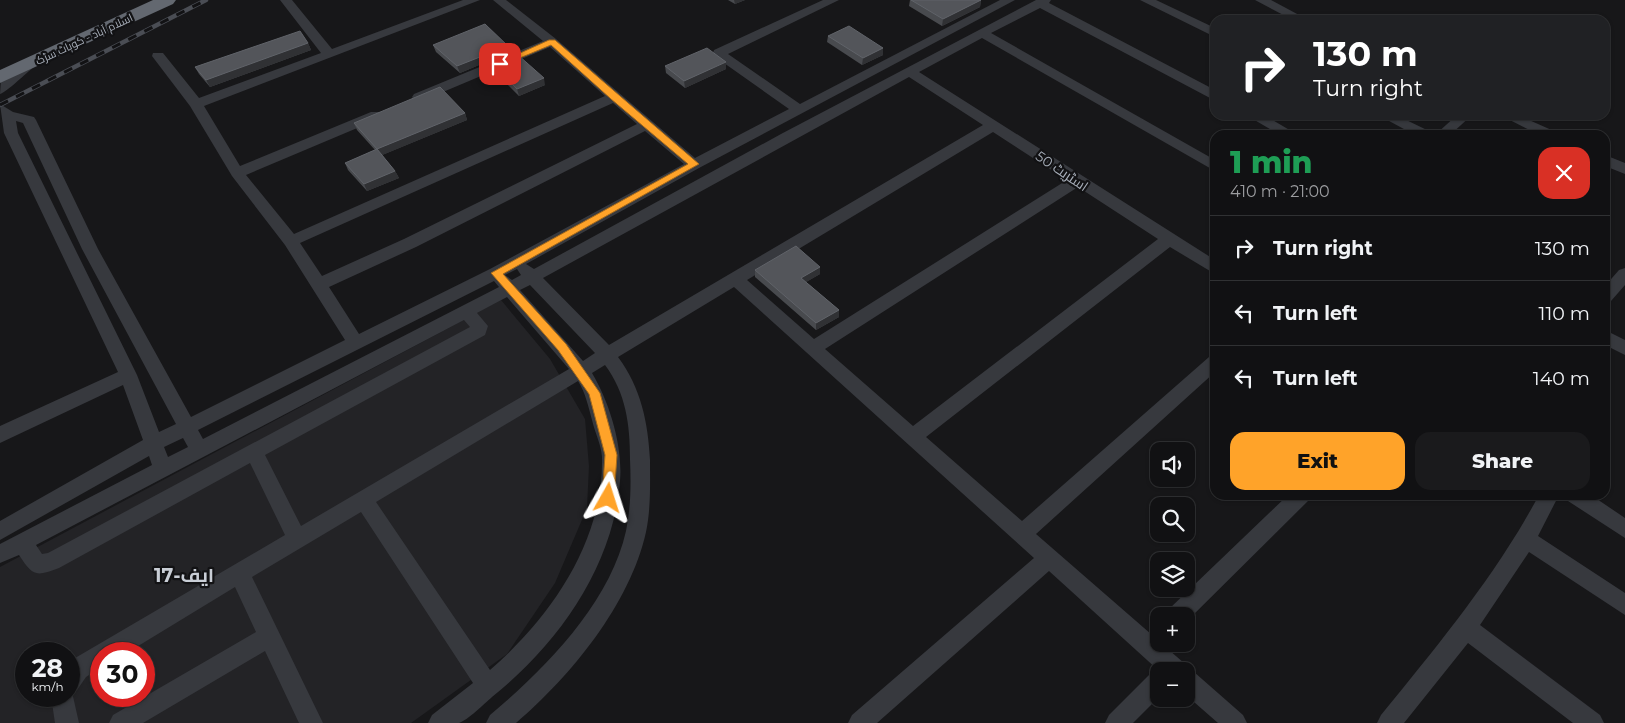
<!DOCTYPE html>
<html lang="en">
<head>
<meta charset="utf-8">
<style>
	body { margin:0; font-family:Montserrat,Cairo,sans-serif; background:#1a1a1c; color:#f1f3f6; height:100vh; display:flex; flex-direction:column; font-size:19px; white-space:nowrap }
	* { box-sizing:border-box; margin:0 }
	p { font-size:16px; color:#9c9da0 }
	.icon { flex:none; width:28px; height:28px; fill:none; stroke:currentColor; stroke-width:2; stroke-linecap:round; stroke-linejoin:round }
	.map { position:relative; flex:1; overflow:hidden }
	.panel { position:absolute; left:1210px; top:130px; width:400px; height:370px; display:flex; flex-direction:column; background:#111113; border-radius:15px; box-shadow:0 1px 4px #0004,0 0 0 1px #303133 }
	.panel>* { flex:none }
	.guide { position:absolute; left:1210px; top:15px; width:400px; height:105px; border-radius:15px; box-shadow:0 1px 4px #0004,0 0 0 1px #303133; background:#202124; color:#fff; overflow:hidden }
	.tools { position:absolute; left:1150px; top:442px; display:grid; gap:10px }
	.tools a { display:grid; place-items:center; width:45px; height:45px; border-radius:10px; background:#111113; box-shadow:0 1px 4px #0004,0 0 0 1px #303133; font-size:25px }
	.speed { position:absolute; left:15px; top:642px; display:flex; gap:10px; font-size:25px; font-weight:700; text-align:center }
	.speed>* { display:grid; place-content:center; width:65px; height:65px; border-radius:50%; background:#111113; box-shadow:0 1px 4px #0004,0 0 0 1px #303133; line-height:1 }
	.speed small { font-size:12px; font-weight:400 }
	.speed .limit { border:8px solid #d22; background:#fff; color:#111 }
	.pin { position:absolute; display:grid; place-items:center; width:42px; height:42px; color:#fff; margin:-21px; border-radius:10px; box-shadow:0 2px 8px #0006 }
	.me { position:absolute; width:55px; margin:-28px; rotate:6deg; stroke-linejoin:round; filter:drop-shadow(0 0 4px #0008) }
	.turn { display:flex; align-items:center; gap:18px; height:105px; padding:0 20px; font-size:22px }
	.turn .icon { width:65px; height:65px; stroke-width:2.5 }
	.turn b { display:block; font-size:35px; line-height:42px }
	.round { display:grid; place-items:center; flex:none; width:52px; height:52px; border-radius:15px; background:#1a1a1c }
	.headline { display:flex; align-items:center; justify-content:space-between; height:85px; padding:0 20px }
	h1 { font-size:30px; font-weight:800; line-height:38px; color:#1e9e55 }
	.button { display:flex; gap:10px; margin-top:auto; padding:10px 20px }
	.button a { flex:1; height:58px; border-radius:15px; background:#ffa329; color:#111; font-size:20px; font-weight:800; line-height:58px; text-align:center }
	.button a+a { background:#1a1a1c; color:#f1f3f6 }
	ul { padding:0; list-style:none }
	li { display:flex; align-items:center; gap:15px; height:65px; padding:0 20px; border-top:1px solid #303133 }
	li div { flex:1 }
	li b { display:block; font-size:19px }
	li em { font-style:normal }
	.map>svg:first-child { display:block }
</style>
</head>
<body>
<div class="map">
<svg width="1625" height="723" viewBox="0 0 1625 723">
	<rect width="100%" height="100%" fill="#171719"/>
	<path fill="#232326" fill-rule="evenodd" d="M501,300L550,359L585,419L589,466L587,508L555,583L507,654L411,723H0V567ZM26,654H69V696H26ZM101,654H144V696H101Z"/>
	<g fill="none" stroke-linecap="round" stroke-linejoin="round">
		<path fill="#37393e" fill-rule="evenodd" d="M280,0H292L332,49L463,0H480L204,106L240,166L371,112H381L383,115L381,118L246,175L294,234L605,96L550,47L424,100H414L412,97L414,94L543,41L493,0H506L556,39L695,158L789,109L714,56L713,53L714,50L823,0H839L728,54L800,104L1000,0H1015L699,168L526,264L534,269L781,134L1036,0H1051L1049,3L1215,90V99L1210,98L1040,8L991,33L1215,160V171L982,38L919,72L1215,260V274L1170,247L926,437L1022,521L1209,357L1215,355V372L1036,534L1159,641V644H1162L1184,663L1186,669L1194,672L1243,715L1247,723H1218L1186,695V671H1159V697L1133,723H1105L1109,715L1151,673L1158,670L1049,571L877,723H848L852,715L1034,558L734,287L618,357C641,388 648,422 650,460C650,484 651,508 646,532C630,604 571,676 516,723H486L490,715C545,669 610,603 626,531C631,507 631,483 630,459C630,425 626,393 605,365L592,373C610,403 623,447 620,481C613,568 557,645 492,697C484,704 468,720 459,723C451,723 437,723 428,723L432,715L473,683L361,512L252,577L323,723H299L265,651L143,723H109L113,715L256,632L235,587L125,654H101V667L86,677L77,690L72,692L79,723H55L51,696H69L70,661L285,535L250,463L59,568C35,577 33,576 19,555L0,563V544L152,465L149,456L0,540V521L143,440L123,385L0,443V426L118,372L4,133L0,104L13,112L34,117L36,120L98,249L191,417L345,340L285,245L232,176L190,106L152,56L153,53H163L199,98L321,53ZM909,77L983,125L609,345L543,278ZM613,103L637,124L404,239L322,276L300,243ZM16,121L23,123L82,249L176,424L159,432L137,375L18,133ZM645,131L684,164L490,269L359,334L329,287L416,247ZM993,132L1067,180L814,339L747,280ZM1078,187L1158,239L913,426L825,349ZM517,269L521,275L512,280L505,275ZM494,281L499,287L203,439L198,430ZM530,285L595,353L583,361L520,290ZM507,297L569,369L301,526L265,455L485,335L488,326L477,313ZM464,320L470,327L48,553L42,554L36,545ZM578,381C586,394 588,406 592,420C595,433 601,444 602,457C604,541 551,617 490,670L376,502ZM183,438L188,447L168,457L164,447Z
			M1140,0H1156L1215,28V37Z
			M1255,0H1271L1299,15L1293,19L1289,18Z
			M29,60L35,64L34,67C26,73 7,92 0,94L1,79Z
			M1246,115H1264L1298,135H1280Z
			M1378,115H1396L1431,132L1433,135H1415Z
			M1457,115H1472L1450,135H1435Z
			M1500,115H1518L1556,132L1558,135H1539Z
			M1605,155L1625,163V174L1605,166Z
			M1625,268V285L1611,301L1605,303V286L1619,270Z
			M1605,330L1625,340V355L1605,345Z
			M1288,495H1311L1308,501L1186,622V616H1166L1169,609Z
			M1539,495H1559L1538,536L1625,593V615L1529,552L1480,625L1600,715L1604,723H1573L1468,643L1404,723H1377L1381,715C1438,645 1496,575 1539,495Z
			M1565,495H1591L1625,518V538L1568,501Z"/>
		<path fill="#636870" fill-rule="evenodd" d="M153,0H176L173,4L0,83V70Z"/>
		<g stroke="#4a4d54" stroke-width="4.5">
			<path id="rail" d="M0,105L206,0"/>
		</g>
		<use href="#rail" stroke="#121214" stroke-width="3" stroke-dasharray="9" stroke-linecap="butt"/>
	</g>
	<path fill="#484a4e" d="M728,0H745L735,4Z
		M910,0H981L980,7L942,26L909,6Z
		M828,36L883,48V55L862,65L827,42Z
		M308,43L311,50L210,87L199,74L195,67Z
		M433,45L508,46L510,52L460,73L436,52Z
		M493,65L545,85L519,96L495,72Z
		M665,66L726,69L685,88L666,73Z
		M465,113L467,120L382,155L395,171L399,178L367,191L348,170L345,163L375,150L357,130L354,123Z
		M820,267V274L806,282L839,310V317L816,330L755,277V270Z"/>
	<path fill="#303134" d="M734,0H745L735,4Z
		M981,0L980,7L942,26L943,19Z
		M308,43L311,50L210,87L206,80Z
		M508,46L510,52L460,73L457,66Z
		M883,48V55L862,65L863,58Z
		M726,62V69L685,88L684,81Z
		M544,78L545,85L519,96L517,89Z
		M465,113L467,120L380,156L377,149Z
		M395,171L399,178L367,191L364,184Z
		M820,267V274L801,285V278Z
		M839,310V317L816,330V323Z"/>
	<path fill="#53555a" stroke="#606369" d="M911,0H981L943,19Z
		M485,24L508,46L457,66L433,45Z
		M849,26L883,48L863,58L828,36Z
		M300,31L308,43L206,80L195,67Z
		M707,48L726,62L684,81L665,66Z
		M518,55L544,78L517,89L493,65Z
		M440,87L465,113L377,149L354,123Z
		M377,149L395,171L364,184L345,163Z
		M796,246L820,267L801,278L839,310L816,323L755,270Z"/>
	<path fill="#ffa329" stroke="#a66a1b" d="M549,40H555L699,164L503,274L566,344L600,393L617,455L614,498L608,504L602,498L605,455L589,394L558,350L491,273L688,164L611,99L551,45L503,65L496,64Z"/>
	<g text-anchor="middle" stroke-width="4.5" stroke-linejoin="round" paint-order="stroke">
		<g font-size="11" fill="#a8afba" stroke="#121214">
			<text transform="translate(84 39) rotate(-25)" y="4">اسلام آباد - کوہاٹ سڑک</text>
		</g>
		<g font-size="14" fill="#a8afba" stroke="#121214">
			<text transform="translate(1062 171) rotate(34)" y="5">اسٹریٹ 50</text>
		</g>
		<g font-size="19" font-weight="bold" fill="#c9ced6" stroke="#121214">
			<text x="184" y="582">ایف-17</text>
		</g>
	</g>
</svg>
<div class="tools">
<a><svg class="icon" aria-label="sound" viewBox="0 0 24 24"><path d="M4 9h4l5-4v14l-5-4H4zM17 9q2 3 0 6"/></svg></a>
<a><svg class="icon" aria-label="search" viewBox="0 0 24 24"><circle cx="10" cy="10" r="6"/><path d="M15 15l6 6"/></svg></a>
<a><svg class="icon" aria-label="layers" viewBox="0 0 24 24"><path d="M12 4l9 5-9 5-9-5zM3 14l9 5 9-5"/></svg></a>
<a>+</a>
<a>−</a>
</div>
<div class="speed"><div>28<small>km/h</small></div><div class="limit">30</div></div>
<div class="pin" style="left:500px;top:64px;background:#d93025"><svg class="icon" aria-label="arrive" viewBox="0 0 24 24"><path d="M6 21V4h12l-3 4 3 4H6"/></svg></div>
<svg class="me" style="left:608px;top:498px" viewBox="-20 -20 40 40"><path d="M0-17L14 15 0 8-14 15z" fill="#ffa329" stroke="#fff" stroke-width="4"/></svg>
<div class="guide">
<div class="turn"><svg class="icon" aria-label="right" viewBox="0 0 24 24"><path d="M7 20v-9h11M14 6l5 5-5 5"/></svg><div><b>130 m</b>Turn right</div></div>
</div>
<section class="panel">
<div class="headline"><div><h1>1 min</h1><p>410 m · 21:00</p></div><a class="round" style="background:#d93025;color:#fff"><svg class="icon" aria-label="close" viewBox="0 0 24 24"><path d="M6 6l12 12M18 6L6 18"/></svg></a></div>
<ul>
<li><svg class="icon" aria-label="right" viewBox="0 0 24 24"><path d="M7 20v-9h11M14 6l5 5-5 5"/></svg><div><b>Turn right</b></div><em>130 m</em></li>
<li><svg class="icon" aria-label="left" viewBox="0 0 24 24"><path d="M17 20v-9H6M10 6l-5 5 5 5"/></svg><div><b>Turn left</b></div><em>110 m</em></li>
<li><svg class="icon" aria-label="left" viewBox="0 0 24 24"><path d="M17 20v-9H6M10 6l-5 5 5 5"/></svg><div><b>Turn left</b></div><em>140 m</em></li>
</ul>
<div class="button"><a>Exit</a><a>Share</a></div>
</section>
</div>
</body>
</html>
